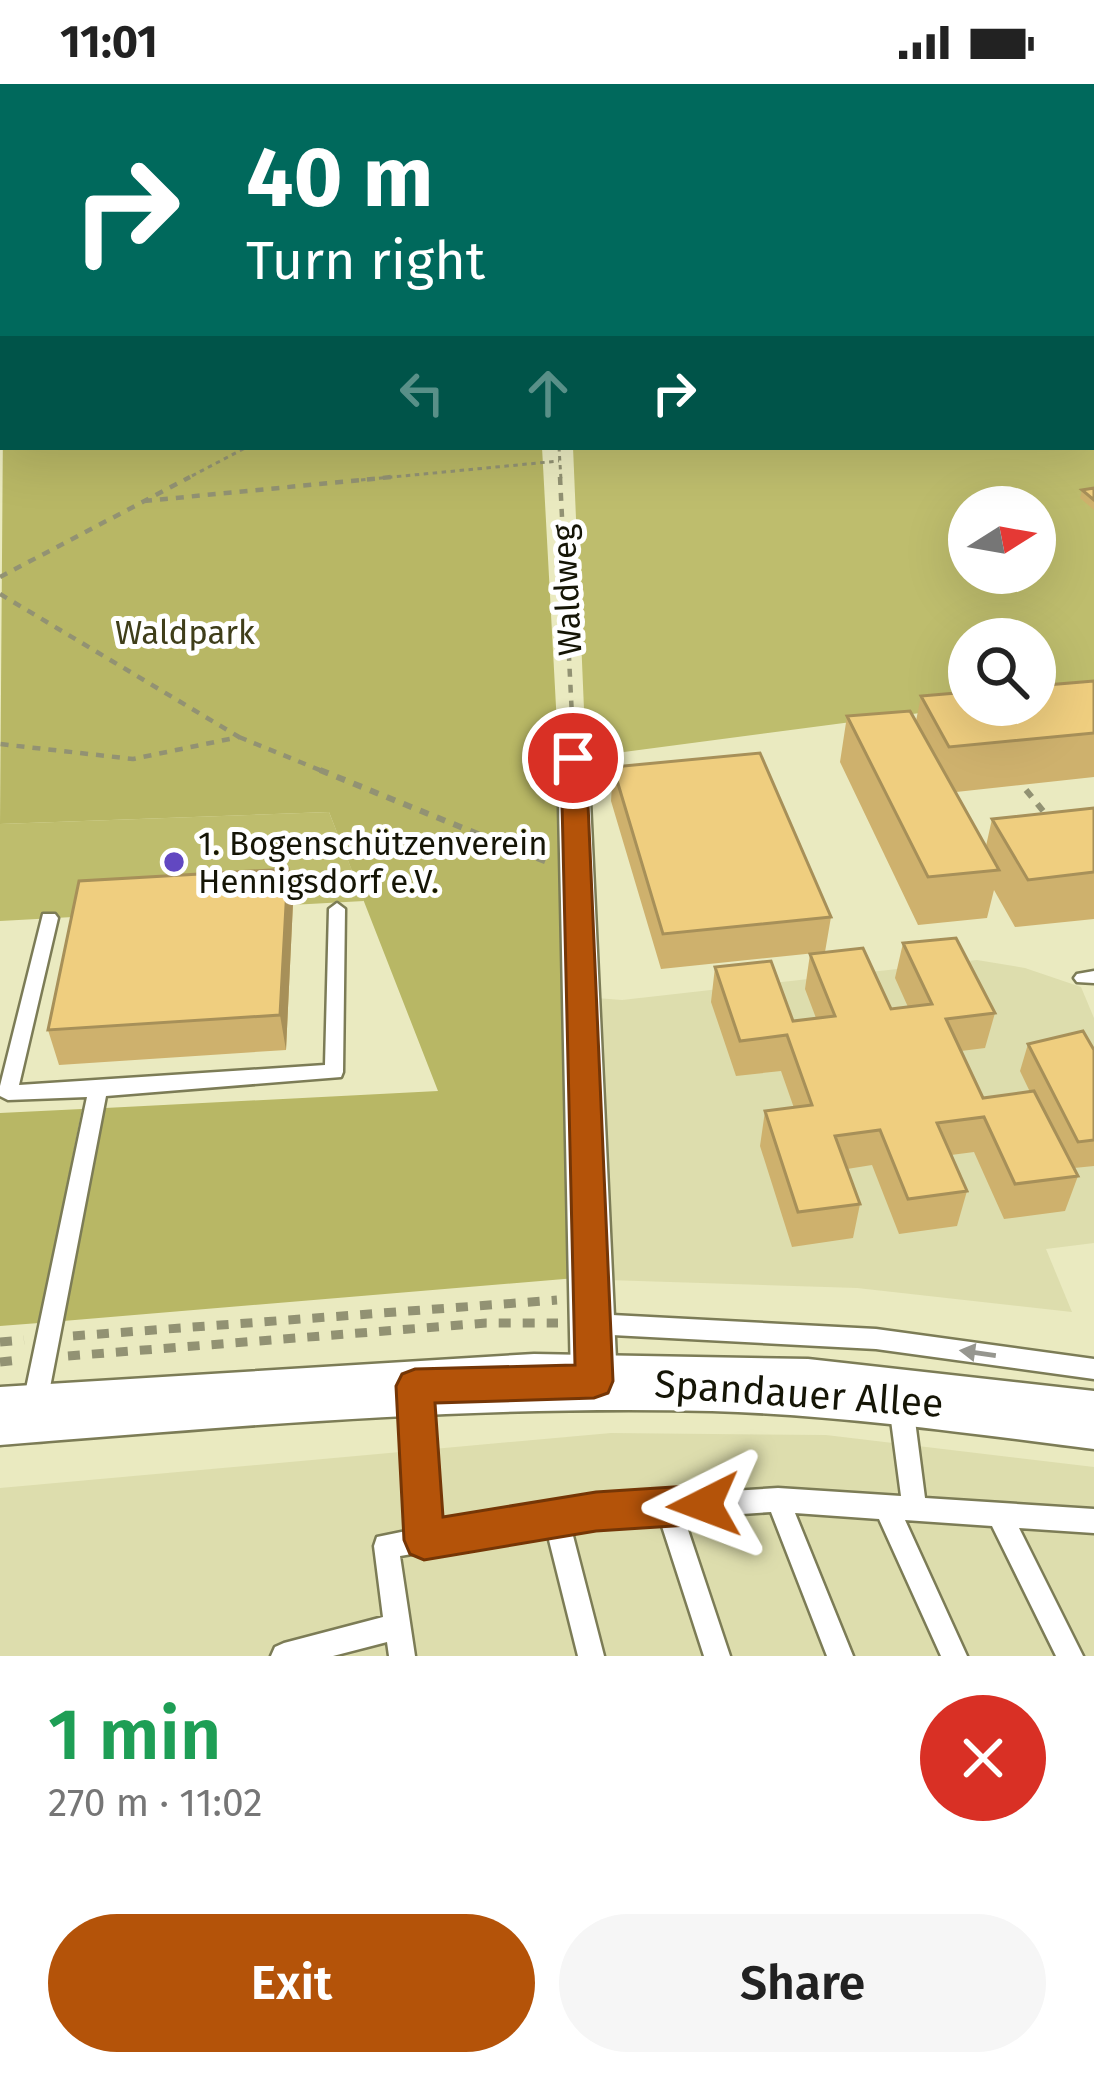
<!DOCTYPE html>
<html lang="en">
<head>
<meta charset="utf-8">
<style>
	body { margin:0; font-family:"Fira Sans",sans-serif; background:#f6f6f6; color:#222; height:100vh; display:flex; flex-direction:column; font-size:45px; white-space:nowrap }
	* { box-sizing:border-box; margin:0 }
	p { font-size:39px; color:#767676 }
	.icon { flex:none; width:66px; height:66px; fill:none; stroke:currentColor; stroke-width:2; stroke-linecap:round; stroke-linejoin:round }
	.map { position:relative; height:1572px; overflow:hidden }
	.drawer { display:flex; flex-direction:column; background:#fff; flex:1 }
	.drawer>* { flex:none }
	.banner { position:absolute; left:0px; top:0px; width:1095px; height:366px; box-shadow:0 12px 48px #0002; background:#00695c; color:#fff; overflow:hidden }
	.needle { width:78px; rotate:79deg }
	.tools { position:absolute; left:948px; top:402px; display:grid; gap:24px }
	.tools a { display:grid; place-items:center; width:108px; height:108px; border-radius:50%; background:#fff; box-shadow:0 12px 48px #0002; font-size:60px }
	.pin { position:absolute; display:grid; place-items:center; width:102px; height:102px; color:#fff; margin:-51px; border:6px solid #fff; border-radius:50%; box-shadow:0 3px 12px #0007 }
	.me { position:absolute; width:132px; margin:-66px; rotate:267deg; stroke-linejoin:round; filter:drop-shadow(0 0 9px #0008) }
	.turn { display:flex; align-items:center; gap:42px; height:252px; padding:0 48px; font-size:54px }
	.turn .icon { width:156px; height:156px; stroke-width:2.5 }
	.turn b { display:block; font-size:84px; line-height:102px }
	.lanes { display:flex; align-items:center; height:114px; padding:0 48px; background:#0003; justify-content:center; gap:60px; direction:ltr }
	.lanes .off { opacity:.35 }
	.round { display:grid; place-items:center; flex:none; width:126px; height:126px; border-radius:63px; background:#f6f6f6 }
	.head { display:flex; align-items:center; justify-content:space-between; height:204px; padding:0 48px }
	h1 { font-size:72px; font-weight:600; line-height:90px; color:#1e9e55 }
	.action { display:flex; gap:24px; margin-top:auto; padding:24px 48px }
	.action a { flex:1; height:138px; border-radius:72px; background:#b45309; color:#fff; font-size:48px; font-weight:600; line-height:138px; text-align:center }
	.action a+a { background:#f6f6f6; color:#222 }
	.status { display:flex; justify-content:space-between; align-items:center; height:84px; padding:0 60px; background:#fff; direction:ltr }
	.status svg { height:33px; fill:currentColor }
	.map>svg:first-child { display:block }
</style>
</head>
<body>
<div class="status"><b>11:01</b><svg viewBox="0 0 49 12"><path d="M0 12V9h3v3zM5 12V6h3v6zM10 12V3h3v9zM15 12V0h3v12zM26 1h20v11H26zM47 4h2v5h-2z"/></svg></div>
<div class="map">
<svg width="1094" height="1572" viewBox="0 0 1094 1572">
	<rect width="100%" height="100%" fill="#eaeac0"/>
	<path fill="#ddddad" d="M977,876L1025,884L1081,903L1094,934V1159L1046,1165L1072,1228L857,1204L607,1196L596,914L622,916Z
		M611,1349L826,1351L1094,1383V1572H0V1404Z"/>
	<path fill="#bebd6d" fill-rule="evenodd" d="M1094,130V606L1035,614V555H969V621H981L586,673L573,363H1092ZM969,423H1035V489H969Z
		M329,728L364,817L0,837V740Z"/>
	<path fill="#b8b765" d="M3,340V363H542L566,808L576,1194L63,1237L105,1024L438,1007L329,728L0,740Z
		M82,1025L39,1239L0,1242V1029Z"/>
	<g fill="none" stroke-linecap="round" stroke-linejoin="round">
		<path stroke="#817cab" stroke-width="4.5" d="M255,3L278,0"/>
		<g stroke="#7c7c56" stroke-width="5">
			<path id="lane" d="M337,819L345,825L343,988L341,993L106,1012L47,1319L43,1326L35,1330L27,1326L23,1319L87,1013L8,1016L0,1012V1002L43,830H55L58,834L19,1001L325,981L329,825Z
				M1094,887V899L1077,898L1074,894L1077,890Z
				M593,1230L876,1245L1094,1275V1295L876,1265L593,1250L585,1247L582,1240L585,1233Z
				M415,1302L423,1306L426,1313L435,1442L596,1416L668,1411L778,1404L901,1412L889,1321L893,1314L901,1310L909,1314L913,1321L925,1414L1094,1425V1449L1019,1444L1083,1572H1056L992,1442L905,1436L967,1572H941L879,1435L795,1429L853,1572H827L771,1428L684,1434L730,1572H704L660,1436L571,1444L604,1572H578L547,1448L400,1472L415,1572H389L387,1558L333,1572H271L275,1563L284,1559L383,1533L374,1462L377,1453L411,1446L404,1313L407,1306Z"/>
		</g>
		<g stroke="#7c7c56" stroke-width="5">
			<path id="street" d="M457,0H474L476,3H459Z
				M656,0H674L676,3H658Z
				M961,0H976L978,3H963Z
				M3,78V88L0,89V79Z
				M1092,108L1094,109V119L1092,118Z
				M0,156H3V166H0Z
				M0,279H3V291H0Z
				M573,665L588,674L617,1297L610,1312L594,1318L578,1312L571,1297L558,674Z"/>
		</g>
		<g stroke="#7c7c56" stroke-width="5">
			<path id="secondary" d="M534,1270L808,1275L1094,1307V1365C967,1349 840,1331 712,1327C474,1321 237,1342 0,1361V1303Z"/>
		</g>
		<path stroke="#929273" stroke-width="3" stroke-dasharray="4.5 4.5" stroke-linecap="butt" d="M207,3L231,0
			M559,363L561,396
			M184,396L247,363
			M361,396L559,377"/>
		<path stroke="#929273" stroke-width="4.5" stroke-dasharray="8 8" stroke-linecap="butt" d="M560,393L573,653
			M144,417L392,393
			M0,493L190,393
			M0,510L239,653L133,675L0,660
			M239,653L327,689"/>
		<path stroke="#929273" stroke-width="6" stroke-dasharray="9 9" stroke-linecap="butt" d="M320,686L547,778
			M1026,706L1048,733"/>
		<path stroke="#929273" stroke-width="9" stroke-dasharray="12 12" stroke-linecap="butt" d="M73,1252L557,1216
			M0,1258L24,1256
			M68,1272L486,1239H558
			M0,1278L19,1276"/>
		<use href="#lane" fill="#fff" fill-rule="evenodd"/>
		<use href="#street" fill="#fff" fill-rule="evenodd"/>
		<use href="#secondary" fill="#fff" fill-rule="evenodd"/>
	</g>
	<path fill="#ceb16d" d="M1094,404V426L1080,414L1082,406Z
		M1094,597V693L956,708L986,762L992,735L1094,724V835L1015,843L994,806L987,834L918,841L840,678L847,632L916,637L921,612Z
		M613,683L831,833L825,868L661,885L611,717Z
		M293,819L286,966L59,981L48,946Z
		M903,859L995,929L985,964L961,967L983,1014L1030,1008L1020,987L1028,960L1094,966V1082L1074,1084L1078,1092L1065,1127L1004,1135L974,1068L951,1071L967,1107L957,1142L899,1150L872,1081L847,1085L860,1120L853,1154L792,1163L760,1062L765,1027L794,1024L781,987L736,992L711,918L715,883L793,937L816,934L805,905L810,870L891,925L908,923L895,894Z"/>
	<path fill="#a79059" d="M359,0H385V3H359Z
		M288,785L293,819L286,966L280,931Z"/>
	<path fill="#efce7f" stroke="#a79059" stroke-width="3" d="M333,0H341L346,3L321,2Z
		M1094,404V416L1082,406Z
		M1094,597V649L949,663L921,612L969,608V621H1035V602Z
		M910,627L999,786L928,793L847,632Z
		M760,669L831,833L663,850L613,683Z
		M1094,724V788L1028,796L992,735Z
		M288,785L280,931L48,946L79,797Z
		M956,854L995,929L946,935L983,1014L1034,1007L1078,1092L1015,1100L984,1033L937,1039L967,1107L908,1115L880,1046L835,1052L860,1120L798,1128L765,1027L812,1021L787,951L740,957L715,883L771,877L793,937L835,932L810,870L863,864L891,925L932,920L903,859Z
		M1083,947L1094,966V1056L1078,1058L1028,960Z"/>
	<defs><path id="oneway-solid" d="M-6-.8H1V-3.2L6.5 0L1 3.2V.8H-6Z" transform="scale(3)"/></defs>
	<use fill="#96968f" href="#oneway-solid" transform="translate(978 1269) rotate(-172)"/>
	<path fill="#b45309" stroke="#753606" stroke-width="3" d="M573,667L586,674L613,1297L608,1309L594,1314L435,1319L443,1433L596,1408L704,1401L719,1407L725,1421L719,1435L704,1440L596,1447L424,1476L410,1470L404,1456L396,1302L402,1290L415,1285L575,1281L561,674Z"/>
	<circle fill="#6248c1" stroke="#fff" stroke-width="4.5" cx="174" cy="778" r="12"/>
	<g text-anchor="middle" stroke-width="10" stroke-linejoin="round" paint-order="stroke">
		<g font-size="33" fill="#151506" stroke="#fff">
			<text transform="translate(566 506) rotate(-93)" y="12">Waldweg</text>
		</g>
		<g font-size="33" fill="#3f3e1a" stroke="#fff">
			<text x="185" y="560">Waldpark</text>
		</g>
		<g font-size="33" fill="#151506" stroke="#fff" text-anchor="start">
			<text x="198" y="771">1. Bogenschützenverein<tspan x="198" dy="38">Hennigsdorf e.V.</tspan></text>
		</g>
		<g font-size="39" fill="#151506" stroke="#fff">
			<text transform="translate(799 1309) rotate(4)" y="14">Spandauer Allee</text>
		</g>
	</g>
</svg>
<div class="tools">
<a><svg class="needle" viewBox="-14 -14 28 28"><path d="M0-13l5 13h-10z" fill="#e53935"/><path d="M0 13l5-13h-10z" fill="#767676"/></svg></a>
<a><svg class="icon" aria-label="search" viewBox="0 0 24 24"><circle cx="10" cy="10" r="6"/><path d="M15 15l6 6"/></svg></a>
</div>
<div class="pin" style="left:573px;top:674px;background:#d93025"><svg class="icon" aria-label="arrive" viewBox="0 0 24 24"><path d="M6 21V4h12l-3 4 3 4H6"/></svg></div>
<svg class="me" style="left:704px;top:1421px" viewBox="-20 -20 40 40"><path d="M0-17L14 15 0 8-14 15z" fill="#b45309" stroke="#fff" stroke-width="4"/></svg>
<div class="banner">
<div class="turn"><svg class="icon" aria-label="right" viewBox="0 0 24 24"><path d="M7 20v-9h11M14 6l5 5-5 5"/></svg><div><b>40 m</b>Turn right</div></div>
<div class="lanes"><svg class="icon off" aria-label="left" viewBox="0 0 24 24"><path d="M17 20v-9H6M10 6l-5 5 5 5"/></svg><svg class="icon off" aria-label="ahead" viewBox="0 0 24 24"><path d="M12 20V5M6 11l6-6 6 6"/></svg><svg class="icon" aria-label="right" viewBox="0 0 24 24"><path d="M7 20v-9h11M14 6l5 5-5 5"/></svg></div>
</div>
</div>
<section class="drawer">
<div class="head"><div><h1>1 min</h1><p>270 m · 11:02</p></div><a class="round" style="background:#d93025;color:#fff"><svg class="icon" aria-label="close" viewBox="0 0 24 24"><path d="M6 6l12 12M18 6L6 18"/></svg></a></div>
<div class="action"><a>Exit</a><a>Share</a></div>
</section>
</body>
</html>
